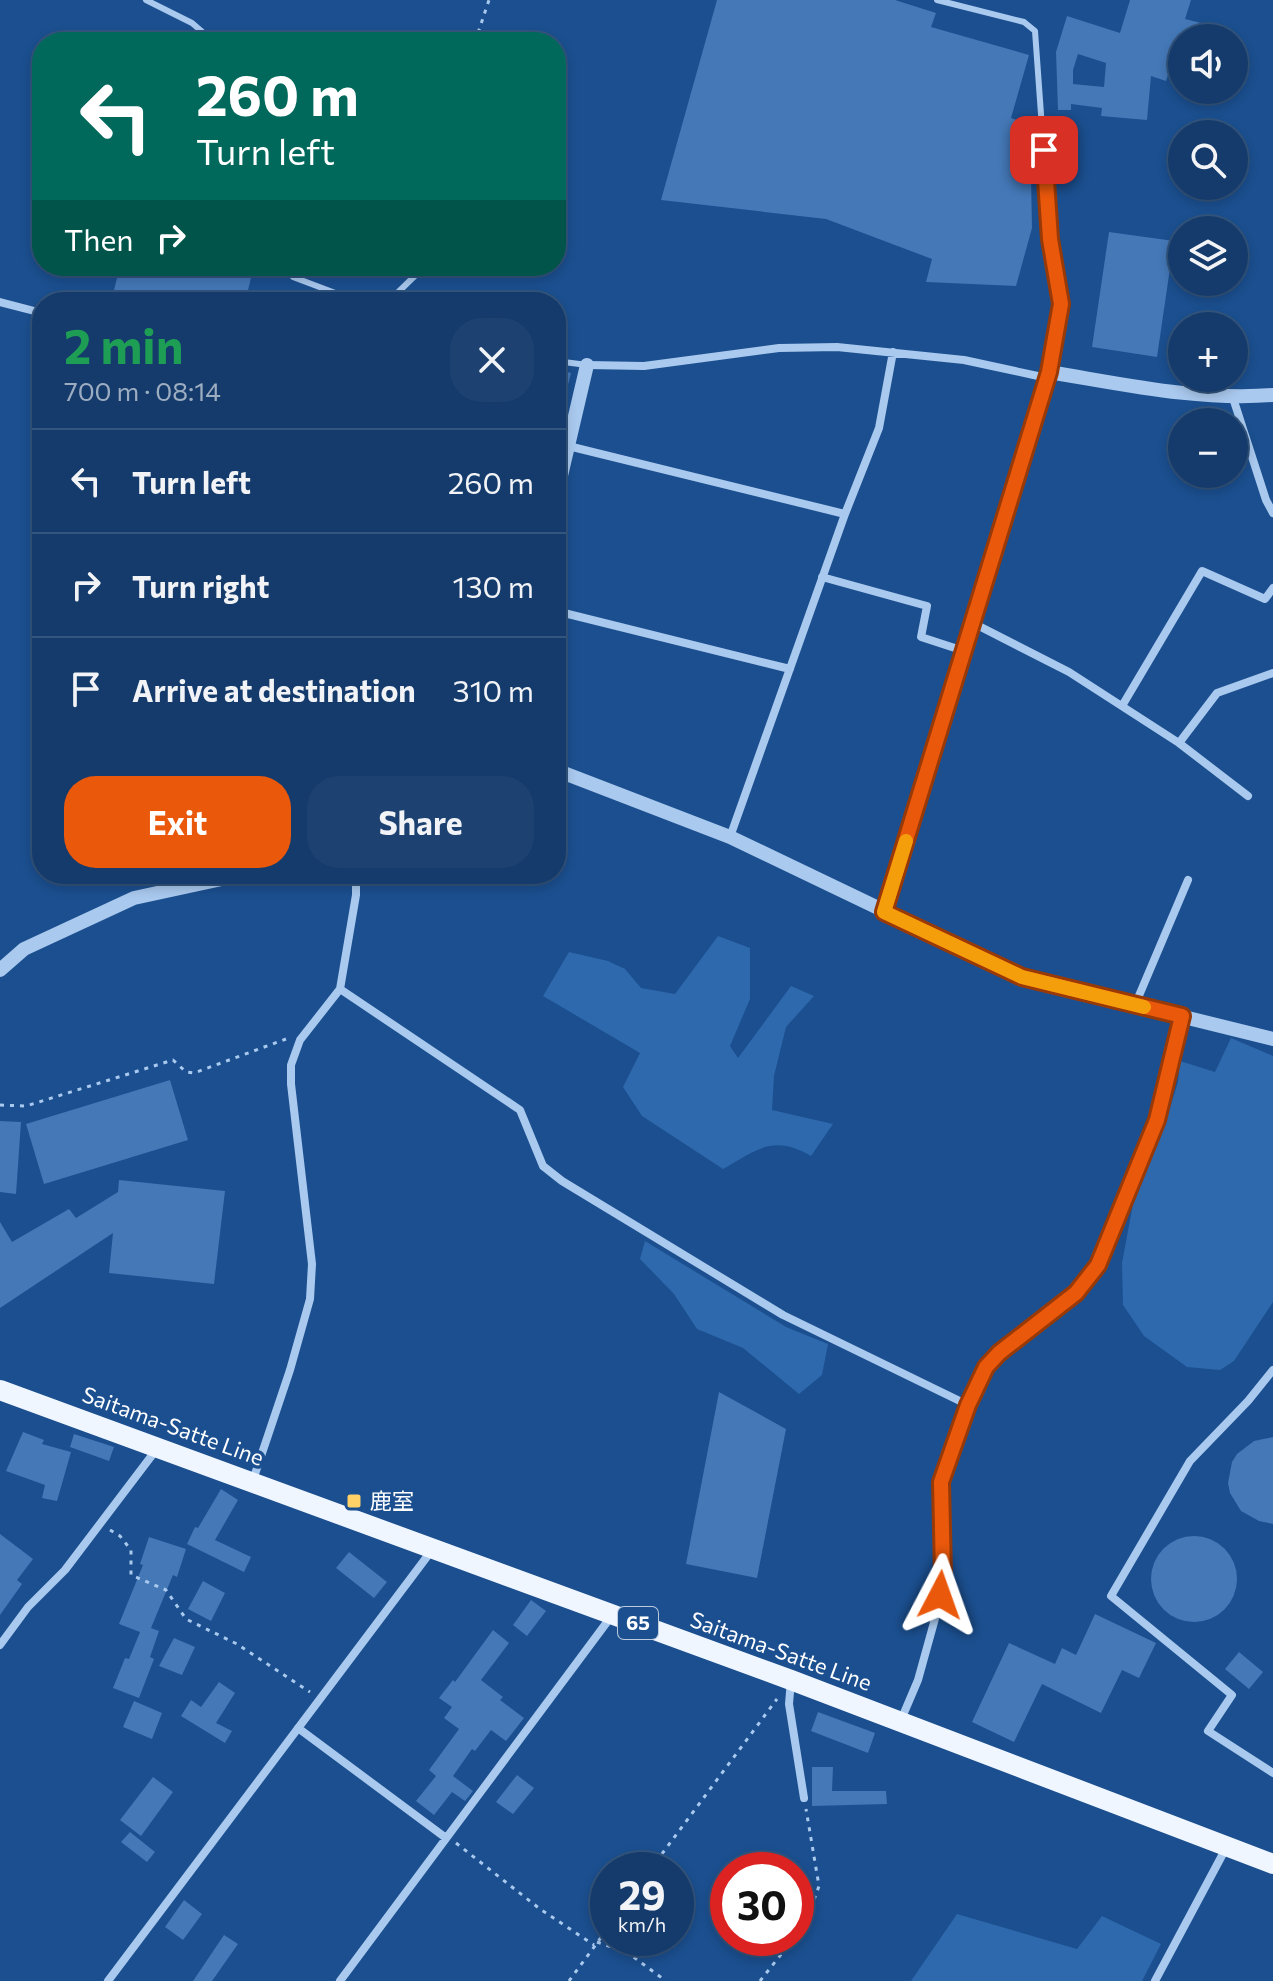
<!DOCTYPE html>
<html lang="en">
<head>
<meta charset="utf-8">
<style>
	body { margin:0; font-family:Commissioner,"Noto Sans JP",sans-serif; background:#1d4271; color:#f1f3f6; height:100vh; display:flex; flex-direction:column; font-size:30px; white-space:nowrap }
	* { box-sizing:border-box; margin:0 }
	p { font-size:26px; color:#9dadc1 }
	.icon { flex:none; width:44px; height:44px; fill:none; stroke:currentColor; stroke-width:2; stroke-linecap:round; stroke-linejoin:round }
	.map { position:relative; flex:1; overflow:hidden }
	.panel { position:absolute; left:32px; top:292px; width:534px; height:592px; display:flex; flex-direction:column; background:#143b6b; border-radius:32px; box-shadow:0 4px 12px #0003,0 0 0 2px #33557e }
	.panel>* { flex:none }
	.guide { position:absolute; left:32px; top:32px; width:534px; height:244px; border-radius:32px; box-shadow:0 4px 12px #0003,0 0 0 2px #33557e; background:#00695c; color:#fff; overflow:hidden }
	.tools { position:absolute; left:1168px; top:24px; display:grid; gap:16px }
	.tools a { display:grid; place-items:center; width:80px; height:80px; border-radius:50%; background:#143b6b; box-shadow:0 4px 12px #0003,0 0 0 2px #33557e; font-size:40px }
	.speed { position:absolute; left:590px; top:1852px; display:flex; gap:16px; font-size:40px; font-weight:700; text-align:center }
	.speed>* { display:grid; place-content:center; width:104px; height:104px; border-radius:50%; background:#143b6b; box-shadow:0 4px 12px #0003,0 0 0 2px #33557e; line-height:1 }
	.speed small { font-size:20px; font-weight:400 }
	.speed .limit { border:12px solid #d22; background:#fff; color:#111 }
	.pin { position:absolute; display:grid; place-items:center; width:68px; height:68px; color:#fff; margin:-34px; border-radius:16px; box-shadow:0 4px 12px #0006 }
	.me { position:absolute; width:88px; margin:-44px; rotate:4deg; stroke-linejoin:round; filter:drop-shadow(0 0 6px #0008) }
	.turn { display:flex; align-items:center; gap:28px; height:168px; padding:0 32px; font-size:36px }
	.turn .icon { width:104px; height:104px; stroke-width:2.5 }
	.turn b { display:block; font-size:56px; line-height:68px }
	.then { display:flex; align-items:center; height:76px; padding:0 32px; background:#0003; gap:16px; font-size:30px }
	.round { display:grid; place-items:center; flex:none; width:84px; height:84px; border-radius:32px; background:#1d4271 }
	.headline { display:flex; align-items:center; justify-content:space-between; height:136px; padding:0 32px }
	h1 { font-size:48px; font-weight:700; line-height:60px; color:#1e9e55 }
	.cta { display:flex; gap:16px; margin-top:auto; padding:16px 32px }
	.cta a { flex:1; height:92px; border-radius:32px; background:#ea580c; color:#fff; font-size:32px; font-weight:700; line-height:92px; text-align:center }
	.cta a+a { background:#1d4271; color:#f1f3f6 }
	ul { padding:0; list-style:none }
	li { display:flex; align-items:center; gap:24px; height:104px; padding:0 32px; border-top:2px solid #33557e }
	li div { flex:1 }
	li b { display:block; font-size:30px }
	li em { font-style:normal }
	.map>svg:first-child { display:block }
</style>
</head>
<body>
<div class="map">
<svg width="1273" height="1981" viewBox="0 0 1273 1981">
	<rect width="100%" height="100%" fill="#1b4f8f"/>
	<path fill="#2e69ad" d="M718,936L750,948V999L730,1046L738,1058L791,986L814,996L786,1027L774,1076L772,1110L833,1124L811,1156C772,1134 757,1150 723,1169L642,1116L623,1087L640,1053L543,996L569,952L608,961L625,969L641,988L675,994Z
		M1231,1038L1273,1056V1302L1234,1361L1220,1370L1187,1367L1144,1336L1123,1305L1122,1263L1133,1204L1161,1136L1178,1082L1180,1061L1215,1072Z
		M645,1241L786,1327L828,1344L822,1375L799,1394L743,1348L697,1329L674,1294L640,1259Z
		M957,1914L1077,1949L1102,1916L1161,1944L1142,1981H911Z"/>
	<path fill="#4478b7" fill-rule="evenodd" d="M717,0H895L936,13L931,27L1029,55L1011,118L1030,125L1032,228L1016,286L926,282L932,259L826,219L661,200Z
		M1130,0H1191L1185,19L1205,24L1201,38H1182V55L1175,53L1166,81L1151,76L1147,120L1101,116L1102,108L1071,104V110H1058L1056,52L1067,16L1120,33ZM1078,54L1106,63L1104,87L1073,84V70Z
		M1109,232L1174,241L1157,357L1092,347Z
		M120,266H137L157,271L158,266H254L245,302H111Z
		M556,369L571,373L561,412H556Z
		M170,1080L188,1140L44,1184L26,1124Z
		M0,1121L21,1122L16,1194L0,1192Z
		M119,1180L225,1191L214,1284L109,1273L113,1233L0,1308V1222L12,1242L69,1209L76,1218L118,1192Z
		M719,1392L786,1429L757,1578L686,1564Z
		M23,1432L44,1440L42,1444L71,1452L57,1501L42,1498L45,1485L6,1471Z
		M74,1434L114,1447L109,1461L70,1447Z
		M1273,1437V1524L1259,1521L1241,1511L1230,1493L1228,1483L1232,1462L1237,1454L1254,1441Z
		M221,1489L238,1500L215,1540L251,1557L244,1572L187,1544L195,1527L198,1528Z
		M0,1534L33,1559L17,1580L22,1584L0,1615Z
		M1151 1579a43 43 0 1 1 86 0a43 43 0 1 1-86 0Z
		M149,1537L186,1549L177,1577L173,1575L151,1628L159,1631L150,1657L154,1659L139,1698L113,1688L125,1658L129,1659L140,1632L119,1624L143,1565L140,1564Z
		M349,1552L387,1582L374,1598L336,1568Z
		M203,1581L225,1593L211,1621L188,1609Z
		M531,1600L546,1611L527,1636L513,1625Z
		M1095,1614L1156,1643L1139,1678L1122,1670L1101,1713L1042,1684L1014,1742L972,1722L1009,1643L1055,1664L1062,1648L1076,1655Z
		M493,1630L509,1643L481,1680L503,1697L500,1700L524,1718L506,1741L491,1730L475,1751L472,1749L453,1776L473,1791L465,1801L452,1792L434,1815L416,1801L436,1776L429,1770L459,1729L444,1718L452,1707L439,1698L453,1680L455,1682Z
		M174,1638L195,1647L182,1675L159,1666Z
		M1239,1652L1263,1672L1249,1689L1225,1669Z
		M219,1682L235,1693L216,1723L232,1731L225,1743L181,1716L191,1700L201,1707Z
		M134,1701L162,1713L152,1739L123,1727Z
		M818,1712L875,1733L868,1753L811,1731Z
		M812,1767H833L832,1791H886L887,1804L812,1806Z
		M517,1775L534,1788L513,1814L496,1802Z
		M153,1777L173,1792L141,1836L120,1820Z
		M130,1832L155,1852L147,1862L121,1842Z
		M184,1900L202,1914L183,1940L165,1927Z
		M224,1935L238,1944L212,1981H193Z"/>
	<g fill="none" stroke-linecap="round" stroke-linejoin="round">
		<path stroke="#a9c9ee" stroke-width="3" stroke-dasharray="4 6" stroke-linecap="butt" d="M475,42L489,0
			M0,1105L26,1106L173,1060L186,1072L194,1073L286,1039
			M110,1530L120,1536L131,1550V1575L166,1590L186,1619L237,1644L310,1692
			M456,1843L540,1909L594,1945
			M650,1870L777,1699
			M796,1935L809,1914L819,1886L806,1809
			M597,1942L628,1953L666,1981
			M569,1981L608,1928
			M760,1981L794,1938"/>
		<path stroke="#a9c9ee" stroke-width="6" d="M146,0L192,23L214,42
			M937,0L1024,22L1035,31L1050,239L1060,290
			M285,266L293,277L359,302
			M388,302L425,266
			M556,361L587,365"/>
		<path stroke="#a9c9ee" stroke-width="8" d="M0,302L42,313
			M587,365L644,366L779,348L837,347L964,360L1047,378
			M1233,398L1266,500L1273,513
			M556,443L845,514
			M822,577L927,606L921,637L964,651
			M556,611L790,669
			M973,623L1069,672L1179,743L1248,796
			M1122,706L1202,571L1265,599L1273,588
			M1179,743L1217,693L1273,673
			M730,837L845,514L879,428L893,352
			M340,989L520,1110L543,1166L562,1181L783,1315L968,1405
			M1135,1005L1188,880
			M1273,1370L1248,1401L1190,1461L1111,1596L1232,1695L1208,1731L1273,1773
			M253,1480L290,1370L310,1299L312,1264L291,1084V1065L300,1040L340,989L356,895V876
			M0,1645L28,1607L65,1570L156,1450
			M791,1680L789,1704L804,1798
			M901,1720L918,1680L936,1615L943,1575L941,1482L968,1405L986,1367L999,1353L1076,1293L1098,1265L1157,1120L1182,1016
			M298,1728L446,1838
			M108,1981L432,1550
			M340,1981L613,1614
			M1155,1981L1226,1848"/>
		<path stroke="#a9c9ee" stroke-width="14" d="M1049,372C1123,384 1198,401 1273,395
			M556,497L587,365
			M556,770L730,837L1022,977L1273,1039
			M884,912L1049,372L1059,324L1061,291
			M0,970L24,949L134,898L231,877L394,874"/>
		<path stroke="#f0f6ff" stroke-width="20" d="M0,1390L791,1680L1273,1864"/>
	</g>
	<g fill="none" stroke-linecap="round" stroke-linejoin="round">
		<g stroke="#983908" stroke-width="20">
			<path id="route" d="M940,1595L943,1575L941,1482L968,1405L986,1367L999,1353L1076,1293L1098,1265L1157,1120L1182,1016L1022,977L884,912L1049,372L1061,304L1050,239L1044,150"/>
		</g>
		<use href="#route" stroke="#ea580c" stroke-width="14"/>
		<path stroke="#f59e0b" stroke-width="14" d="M906,841L884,912L1022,977L1144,1007"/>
	</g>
	<rect fill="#ffd166" stroke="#1b4f8f" stroke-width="3" x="346" y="1493" width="16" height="16" rx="4"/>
	<g text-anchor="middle" stroke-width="7" stroke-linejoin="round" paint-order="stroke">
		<rect fill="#1b4f8f" stroke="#bbcadd" stroke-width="2" x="618" y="1607" width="40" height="32" rx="6"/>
		<g font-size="20" font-weight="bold" fill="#fff">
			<text x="638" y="1630">65</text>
		</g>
		<g font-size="22" fill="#fff" stroke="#1b4f8f">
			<text transform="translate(173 1426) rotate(20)" y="8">Saitama-Satte Line</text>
			<text transform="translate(781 1651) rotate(20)" y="8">Saitama-Satte Line</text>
		</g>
		<g font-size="22" fill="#fff" stroke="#1b4f8f" text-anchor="start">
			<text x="370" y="1509">鹿室</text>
		</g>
	</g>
</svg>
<div class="tools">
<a><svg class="icon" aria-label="sound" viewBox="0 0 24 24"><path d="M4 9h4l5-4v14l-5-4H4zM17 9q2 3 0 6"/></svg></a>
<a><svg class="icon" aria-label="search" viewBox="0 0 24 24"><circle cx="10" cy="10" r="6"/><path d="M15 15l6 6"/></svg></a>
<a><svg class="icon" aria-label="layers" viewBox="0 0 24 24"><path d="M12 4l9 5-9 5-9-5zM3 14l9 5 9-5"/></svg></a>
<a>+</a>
<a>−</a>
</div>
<div class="speed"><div>29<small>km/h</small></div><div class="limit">30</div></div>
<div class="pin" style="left:1044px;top:150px;background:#d93025"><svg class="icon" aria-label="arrive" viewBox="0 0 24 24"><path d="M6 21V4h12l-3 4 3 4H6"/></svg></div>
<svg class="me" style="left:940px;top:1595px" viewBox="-20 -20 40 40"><path d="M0-17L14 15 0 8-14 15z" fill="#ea580c" stroke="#fff" stroke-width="4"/></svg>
<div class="guide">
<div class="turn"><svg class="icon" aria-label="left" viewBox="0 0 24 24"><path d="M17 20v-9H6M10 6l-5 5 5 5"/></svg><div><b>260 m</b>Turn left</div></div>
<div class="then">Then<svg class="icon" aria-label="right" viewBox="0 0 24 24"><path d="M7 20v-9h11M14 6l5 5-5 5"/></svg></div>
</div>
<section class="panel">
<div class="headline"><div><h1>2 min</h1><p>700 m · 08:14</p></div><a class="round"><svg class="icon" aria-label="close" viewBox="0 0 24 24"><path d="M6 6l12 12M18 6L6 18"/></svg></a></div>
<ul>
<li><svg class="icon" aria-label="left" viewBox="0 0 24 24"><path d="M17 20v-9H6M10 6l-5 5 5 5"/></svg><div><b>Turn left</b></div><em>260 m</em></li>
<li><svg class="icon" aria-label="right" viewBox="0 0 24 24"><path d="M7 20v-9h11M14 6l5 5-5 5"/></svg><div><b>Turn right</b></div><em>130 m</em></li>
<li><svg class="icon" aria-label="arrive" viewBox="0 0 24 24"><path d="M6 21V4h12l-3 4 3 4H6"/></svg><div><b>Arrive at destination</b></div><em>310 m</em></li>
</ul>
<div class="cta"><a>Exit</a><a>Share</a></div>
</section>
</div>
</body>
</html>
